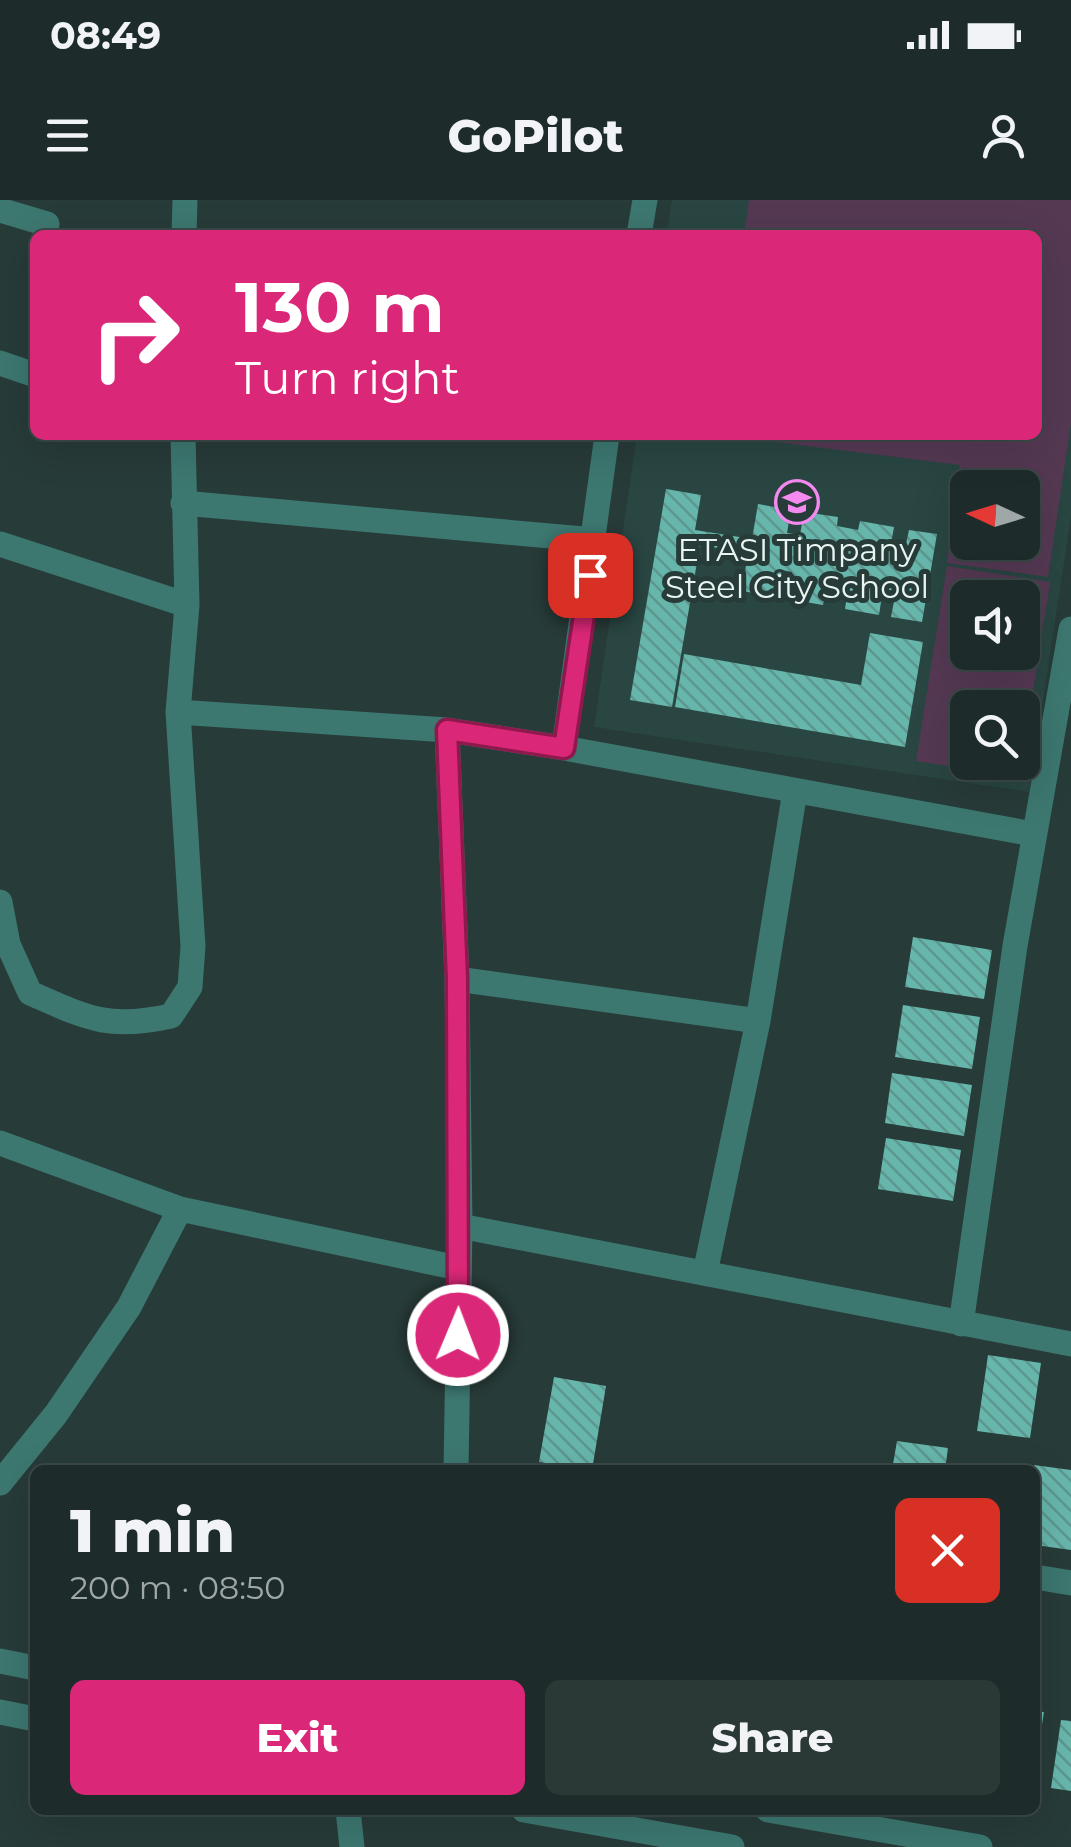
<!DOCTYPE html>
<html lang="en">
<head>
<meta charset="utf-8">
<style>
	body { margin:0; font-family:Montserrat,sans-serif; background:#2a3836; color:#f1f3f6; height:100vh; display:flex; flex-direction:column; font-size:38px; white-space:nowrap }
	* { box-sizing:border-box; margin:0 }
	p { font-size:32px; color:#a0a7a8 }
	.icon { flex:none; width:55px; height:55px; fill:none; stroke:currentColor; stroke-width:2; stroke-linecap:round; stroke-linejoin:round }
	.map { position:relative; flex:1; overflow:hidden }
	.sheet { position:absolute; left:30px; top:1265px; width:1010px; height:350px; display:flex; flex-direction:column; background:#1d2c2a; border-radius:15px; box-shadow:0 10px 40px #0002,0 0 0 2px #3b4847 }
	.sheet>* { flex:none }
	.banner { position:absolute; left:30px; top:30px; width:1012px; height:210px; border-radius:15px; box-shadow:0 10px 40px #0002,0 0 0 2px #3b4847; background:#db2777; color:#fff; overflow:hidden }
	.needle { width:65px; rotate:274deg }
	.tools { position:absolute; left:950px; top:270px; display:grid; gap:20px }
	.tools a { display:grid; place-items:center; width:90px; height:90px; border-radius:15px; background:#1d2c2a; box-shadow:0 10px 40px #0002,0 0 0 2px #3b4847; font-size:50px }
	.pin { position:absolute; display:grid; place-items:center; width:85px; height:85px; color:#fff; margin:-42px; border-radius:20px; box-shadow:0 5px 15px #0006 }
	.me { position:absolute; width:110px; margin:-55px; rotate:1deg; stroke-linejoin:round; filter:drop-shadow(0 0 8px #0008) }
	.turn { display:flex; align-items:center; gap:35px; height:210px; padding:0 40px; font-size:45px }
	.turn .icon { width:130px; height:130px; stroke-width:2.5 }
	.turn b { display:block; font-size:70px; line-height:85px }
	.round { display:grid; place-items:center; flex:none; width:105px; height:105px; border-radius:15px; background:#2a3836 }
	.summary { display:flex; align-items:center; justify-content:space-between; height:170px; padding:0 40px }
	h1 { font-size:60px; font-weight:800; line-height:75px }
	.action { display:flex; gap:20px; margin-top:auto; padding:20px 40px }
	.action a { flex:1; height:115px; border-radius:15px; background:#db2777; color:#fff; font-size:40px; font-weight:800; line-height:115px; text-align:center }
	.action a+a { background:#2a3836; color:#f1f3f6 }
	.status { display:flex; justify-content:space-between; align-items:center; height:70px; padding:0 50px; background:#1d2c2a; direction:ltr }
	.status svg { height:28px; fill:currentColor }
	header { display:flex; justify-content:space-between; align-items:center; height:130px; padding:0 40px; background:#1d2c2a; font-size:45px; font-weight:800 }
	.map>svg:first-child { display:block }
</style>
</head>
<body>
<div class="status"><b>08:49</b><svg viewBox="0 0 49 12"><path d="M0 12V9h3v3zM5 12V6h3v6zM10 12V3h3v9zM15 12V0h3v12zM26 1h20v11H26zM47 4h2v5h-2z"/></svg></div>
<header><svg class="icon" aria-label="menu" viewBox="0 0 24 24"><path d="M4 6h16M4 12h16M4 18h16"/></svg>GoPilot<svg class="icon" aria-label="person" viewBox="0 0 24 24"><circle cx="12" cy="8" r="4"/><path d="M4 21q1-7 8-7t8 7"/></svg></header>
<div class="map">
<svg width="1071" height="1647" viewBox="0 0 1071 1647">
	<defs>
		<pattern id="building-back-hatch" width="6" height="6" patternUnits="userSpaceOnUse" patternTransform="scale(2.5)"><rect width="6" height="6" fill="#67b6ac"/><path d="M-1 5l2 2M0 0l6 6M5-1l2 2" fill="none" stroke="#5d968e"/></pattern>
	</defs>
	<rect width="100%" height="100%" fill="#273b38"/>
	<path fill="#294642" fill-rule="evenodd" d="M672,0H1071V317L1029,592L594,527L637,235H1038V35H667ZM968,288H1022V342H968ZM968,398H1022V452H968ZM968,508H1022V562H968Z"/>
	<path fill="#553953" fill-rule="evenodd" d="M749,0H1071V223L1048,377L947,363L960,265L759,240L757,235H1038V35H744ZM968,288H1022V342H968Z
		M947,366L1050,382L1023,557L1022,508H968V562L1022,563L1019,577L916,561ZM968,398H1022V452H968Z"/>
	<path fill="url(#building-back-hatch)" d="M666,289L701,295L695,330L752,339L758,304L791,310L787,333L800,335L804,312L838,317L837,326L858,330L860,321L894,327L890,350L904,353L909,330L937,334L922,422L891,417L896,391L883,389L879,415L845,409L847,395L826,391L823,405L788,399L792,372L782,370L777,397L742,391L748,353L700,345L672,507L630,500Z
		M870,433L923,442L905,547L675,507L684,454L861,485Z
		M913,737L992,750L984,799L905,787Z
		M903,805L980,817L972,869L895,857Z
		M892,873L972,885L964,936L885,923Z
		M886,938L961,950L953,1001L878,989Z
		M988,1155L1041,1163L1030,1238L977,1231Z
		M554,1177L606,1186L592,1270L539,1262Z
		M897,1241L948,1248L945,1270H892Z
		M1034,1265L1071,1270V1350L1035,1345Z
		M1035,1511L1044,1512L1037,1557H1035Z
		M1061,1520L1071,1521V1591L1051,1588Z"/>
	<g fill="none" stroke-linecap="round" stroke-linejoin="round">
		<path stroke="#3c7770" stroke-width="25" d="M0,10L47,24
			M184,35L185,0
			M639,35L645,0
			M0,163L35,175
			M183,303L595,340
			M0,344L187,405
			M178,512L447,530L564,548L1033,634
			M447,530L457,779L460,1026L456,1270
			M564,548L607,235
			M0,702L8,744L30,793C87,818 108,830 171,816L190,787L193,746L178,512L187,405L183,235
			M457,779L758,821
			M0,943L180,1009L458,1068
			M460,1026L1071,1144
			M705,1073L758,821L795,591
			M961,1124L1015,746L1071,429
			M0,1283L56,1214L129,1107L180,1009
			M1035,1377L1071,1383
			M348,1610L352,1647"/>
		<path stroke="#3c7770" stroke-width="25" d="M0,1461L35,1468
			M0,1512L35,1519
			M524,1610L732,1647
			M768,1610L980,1647"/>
	</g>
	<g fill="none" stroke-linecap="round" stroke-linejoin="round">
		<g stroke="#8e194d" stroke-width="25">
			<path id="route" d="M458,1135L457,779L447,530L564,548L590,375"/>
		</g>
		<use href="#route" stroke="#db2777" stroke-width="18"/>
	</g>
	<defs>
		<g id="school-ring" transform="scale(2.25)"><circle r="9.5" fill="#273b38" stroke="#f489f0" stroke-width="1.5"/><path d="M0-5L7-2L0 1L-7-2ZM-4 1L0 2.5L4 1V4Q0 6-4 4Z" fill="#f489f0"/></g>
	</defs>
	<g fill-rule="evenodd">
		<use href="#school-ring" x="797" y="302"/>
	</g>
	<g text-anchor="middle" stroke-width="10" stroke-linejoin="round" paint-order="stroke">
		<g font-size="32" fill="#e9f5f3" stroke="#273b38">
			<text x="797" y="361">ETASI Timpany<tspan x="797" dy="37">Steel City School</tspan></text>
		</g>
	</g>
</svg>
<div class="tools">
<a><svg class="needle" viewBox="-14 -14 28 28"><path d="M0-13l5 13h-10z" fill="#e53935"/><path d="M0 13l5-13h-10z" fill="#a0a7a8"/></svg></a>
<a><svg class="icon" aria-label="sound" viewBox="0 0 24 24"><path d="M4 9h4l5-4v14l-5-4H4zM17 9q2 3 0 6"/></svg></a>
<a><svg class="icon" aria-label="search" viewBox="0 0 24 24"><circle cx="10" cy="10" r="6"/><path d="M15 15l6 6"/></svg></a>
</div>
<div class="pin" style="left:590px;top:375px;background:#d93025"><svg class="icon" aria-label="arrive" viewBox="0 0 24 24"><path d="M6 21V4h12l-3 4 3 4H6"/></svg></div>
<svg class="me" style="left:458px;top:1135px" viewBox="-20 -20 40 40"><circle r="17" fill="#db2777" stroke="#fff" stroke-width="3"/><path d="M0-11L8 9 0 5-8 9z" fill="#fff"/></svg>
<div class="banner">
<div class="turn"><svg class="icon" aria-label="right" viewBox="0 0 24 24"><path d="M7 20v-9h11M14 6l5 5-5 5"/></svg><div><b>130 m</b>Turn right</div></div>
</div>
<section class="sheet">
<div class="summary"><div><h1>1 min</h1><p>200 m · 08:50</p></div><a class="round" style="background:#d93025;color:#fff"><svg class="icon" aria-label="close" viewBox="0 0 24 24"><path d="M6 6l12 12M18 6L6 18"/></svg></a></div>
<div class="action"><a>Exit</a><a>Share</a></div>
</section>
</div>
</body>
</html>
